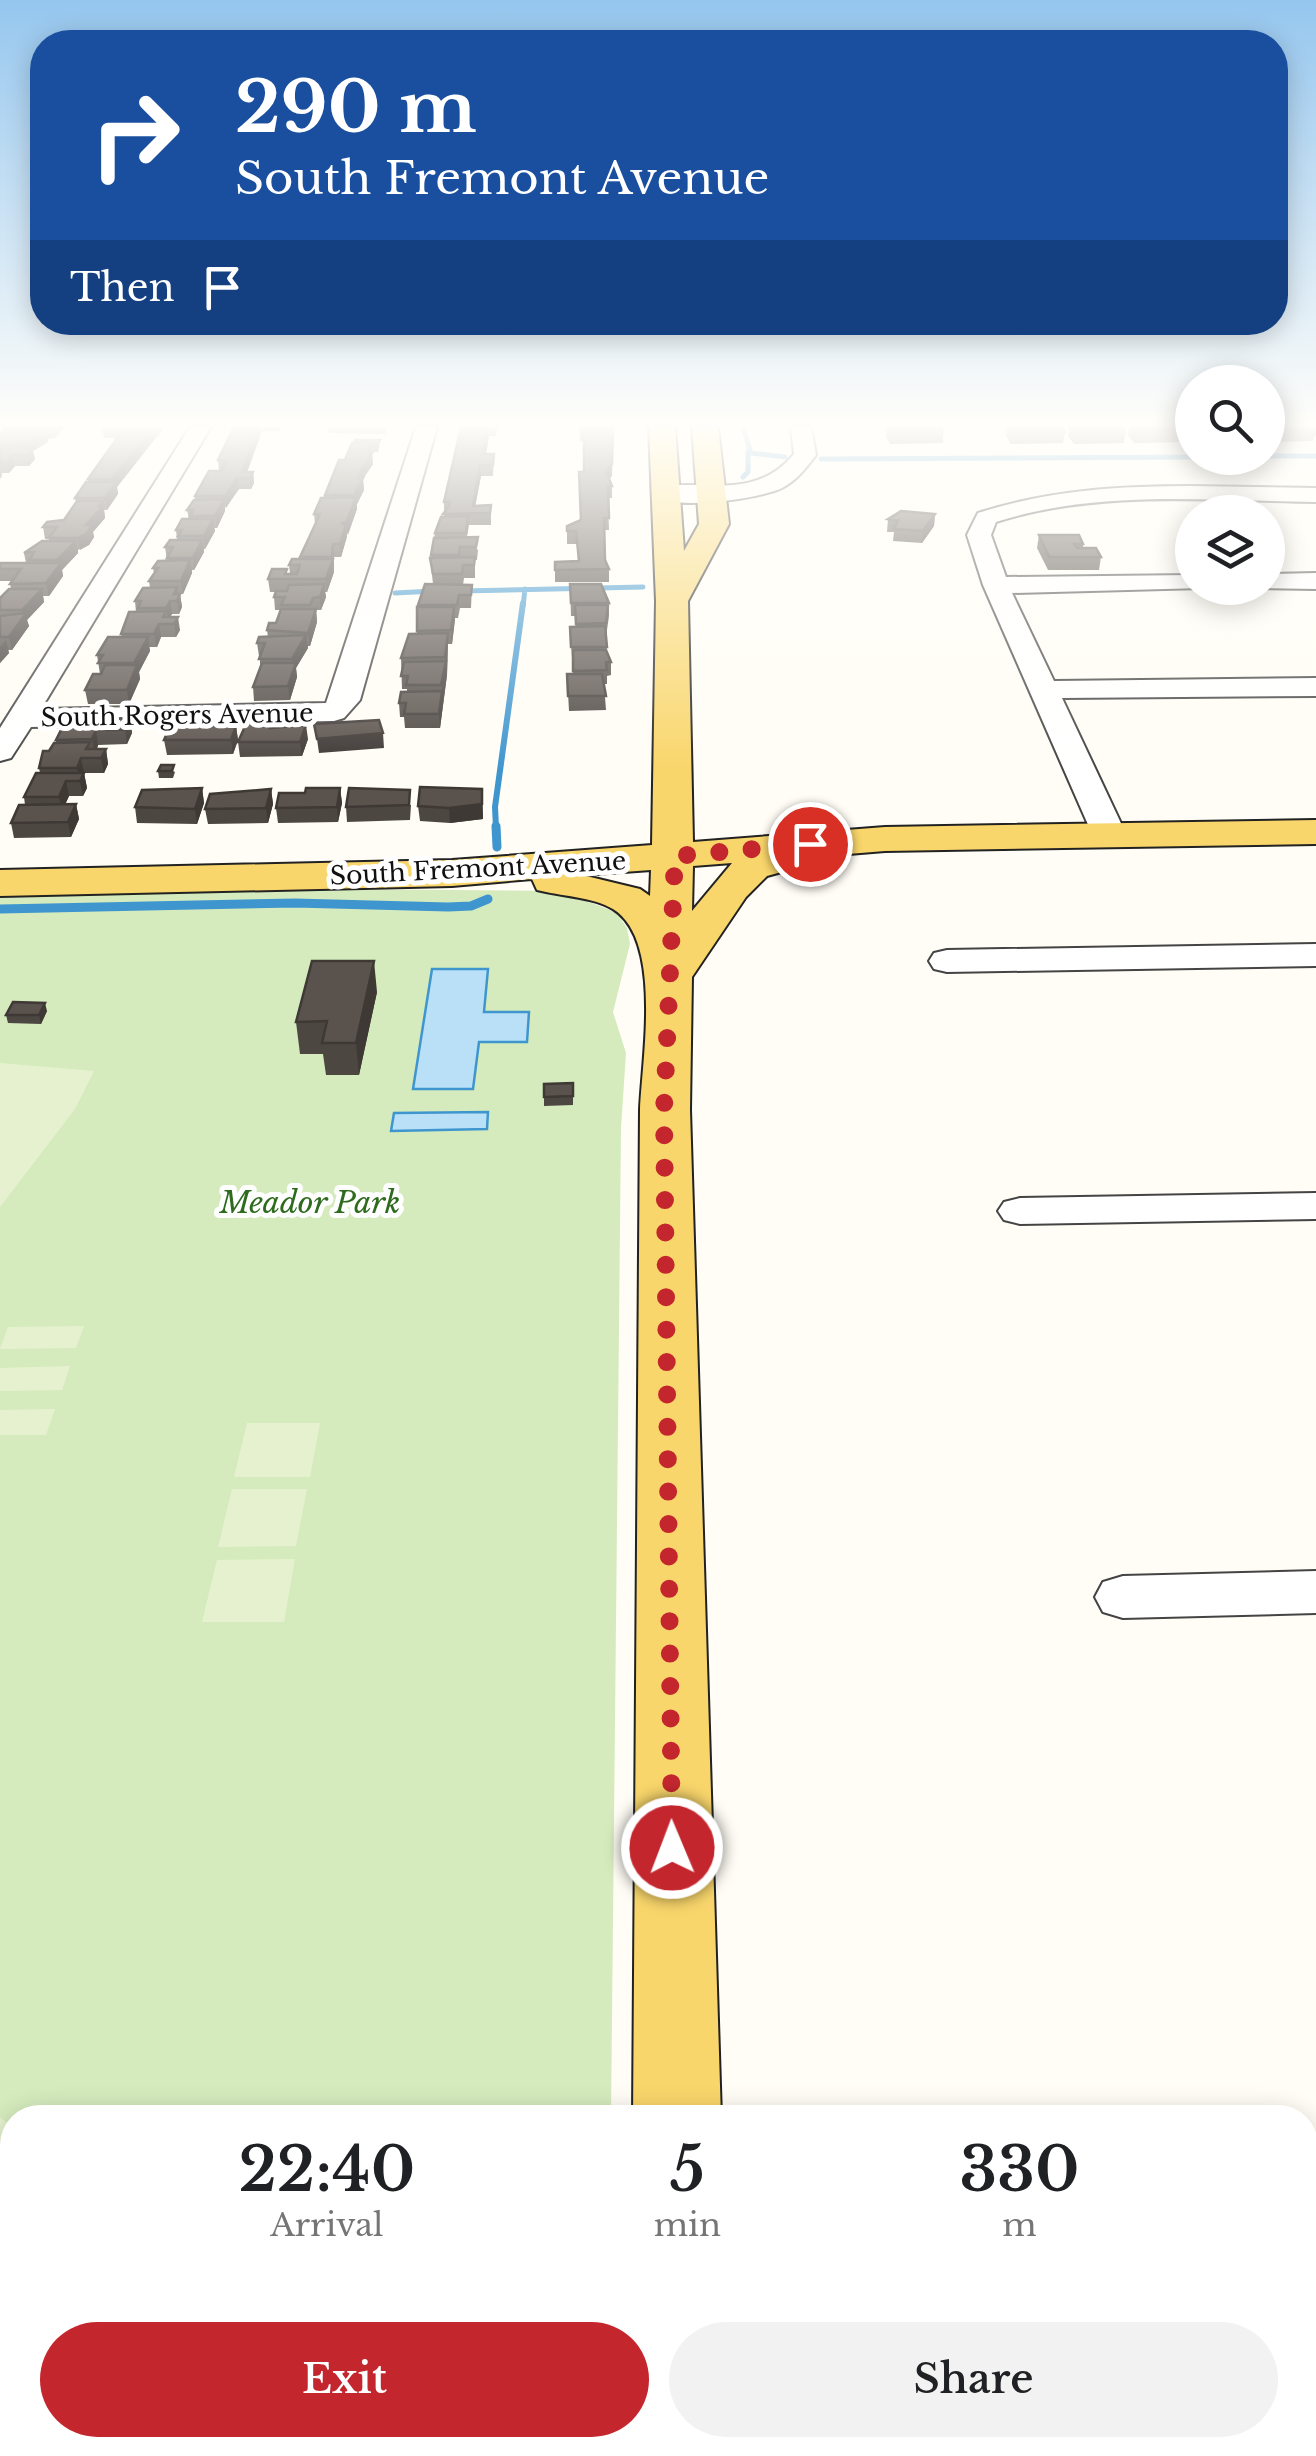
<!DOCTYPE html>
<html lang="en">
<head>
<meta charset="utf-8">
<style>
	body { margin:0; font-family:"Libre Baskerville",serif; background:#f2f2f2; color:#202124; height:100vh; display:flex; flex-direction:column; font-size:38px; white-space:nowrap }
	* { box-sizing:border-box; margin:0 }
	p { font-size:32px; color:#757577 }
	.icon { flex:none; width:55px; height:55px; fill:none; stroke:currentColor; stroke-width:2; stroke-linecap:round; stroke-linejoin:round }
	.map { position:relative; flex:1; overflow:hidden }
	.panel { position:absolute; left:0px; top:2105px; width:1318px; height:352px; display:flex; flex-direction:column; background:#fff; border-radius:40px 40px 0 0; box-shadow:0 5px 25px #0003 }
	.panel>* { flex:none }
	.banner { position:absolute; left:30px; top:30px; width:1258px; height:305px; border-radius:40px; box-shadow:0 5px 25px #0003; background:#1a4fa0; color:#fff; overflow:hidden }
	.fabs { position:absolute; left:1175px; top:365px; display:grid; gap:20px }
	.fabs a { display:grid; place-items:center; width:110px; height:110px; border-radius:50%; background:#fff; box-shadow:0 5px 25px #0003; font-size:50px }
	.pin { position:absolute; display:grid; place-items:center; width:85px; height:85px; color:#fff; margin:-42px; border:5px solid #fff; border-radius:50%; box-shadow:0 2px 10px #0007 }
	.me { position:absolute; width:110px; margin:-55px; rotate:359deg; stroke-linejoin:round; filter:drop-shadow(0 0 8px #0008) }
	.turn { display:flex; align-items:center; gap:35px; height:210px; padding:0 40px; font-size:45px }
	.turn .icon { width:130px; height:130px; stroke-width:2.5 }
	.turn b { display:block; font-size:70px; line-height:85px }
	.then { display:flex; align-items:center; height:95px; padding:0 40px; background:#0003; gap:20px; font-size:38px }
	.eta { display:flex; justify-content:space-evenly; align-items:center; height:170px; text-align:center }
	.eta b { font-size:60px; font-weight:600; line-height:70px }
	.action { display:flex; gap:20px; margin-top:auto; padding:20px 40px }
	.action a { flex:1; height:115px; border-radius:60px; background:#c4262e; color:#fff; font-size:40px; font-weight:600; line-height:115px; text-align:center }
	.action a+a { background:#f2f2f2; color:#202124 }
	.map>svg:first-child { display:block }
</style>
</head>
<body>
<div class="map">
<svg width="1316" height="2456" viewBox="0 0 1316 2456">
	<rect width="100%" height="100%" fill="#fffdf5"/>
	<path fill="#d5ebbd" d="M331,889L559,891L616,912L627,928L630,944L613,1012L626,1053L621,1128L611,2117L12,2118V2445H608V2456H0V897Z"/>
	<path fill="#e6f2cf" d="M0,1063L94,1071L75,1109L0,1207Z
		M84,1326L76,1348L0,1349L8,1327Z
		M70,1366L62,1390L0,1391V1368Z
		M55,1409L46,1435H0V1410Z
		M247,1423H320L310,1477H234Z
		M232,1489H307L296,1546L218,1547Z
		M295,1559L284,1622H202L217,1560Z
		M0,2117L12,2128V2445H164L165,2456H0Z"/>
	<path fill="#b9e0f7" stroke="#3f96cf" stroke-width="2.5" d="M432,969H488L484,1012H529L527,1042H479L473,1089H413Z
		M488,1112L487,1129L391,1131L394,1113Z"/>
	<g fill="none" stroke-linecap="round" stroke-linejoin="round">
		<path stroke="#3f96cf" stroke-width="5" d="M743,427L751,453L785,457
			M1268,456H1316
			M821,459L1192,457
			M743,477L748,472V451
			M461,591L643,587
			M395,593L434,591
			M523,606L525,589"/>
		<path stroke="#3f96cf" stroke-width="6" d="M496,828L495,807L523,603"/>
		<path stroke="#3f96cf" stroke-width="9" d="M496,826L497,847
			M0,909L295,903L448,907L471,906L488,899"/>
		<g stroke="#444" stroke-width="4">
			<path id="minor" d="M190,427H211L41,709L326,703L416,427H437L360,700L344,718L334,721L31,727L11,758L0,761V728Z
				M791,427H811L816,455C806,468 797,480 782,488C759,499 671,512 653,494C679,469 749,510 794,454Z
				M1192,486L1316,488V502C1209,501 1099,489 996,522L991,535L1006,577L1192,575V588H1202L1012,593L1054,681L1316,678V696L1062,698L1127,836L1122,843H1098L1093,836L983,585L967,535L978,513C1049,490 1118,486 1192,486Z
				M1316,573V589L1259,588H1268V574Z
				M1316,944V966L947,972L934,969L929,961L934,953L947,950Z
				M1316,1193V1219L1020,1224L1004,1220L998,1211L1004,1202L1020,1198Z
				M1316,1571V1613L1123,1618L1103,1612L1095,1597L1103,1582L1123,1576Z
				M1305,2215H1316V2291H1305Z"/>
		</g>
		<g stroke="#222" stroke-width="4">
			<path id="major" d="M649,427H675L684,551L699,524L692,427H718L729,524L688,601L693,842L885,827L1316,820V844L885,851L812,857L807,865L767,876L746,897L692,977L690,1110L721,2118H633L640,1110C642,1058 663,940 613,909C593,897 560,896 537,890L532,879L452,886L0,896V870L452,860L652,845L656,601ZM732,863L692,911L693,866ZM651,870L650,896L640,889L582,875Z
				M635,2445H735L736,2456H636Z"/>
		</g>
		<use href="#minor" fill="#fff" fill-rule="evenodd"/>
		<use href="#major" fill="#f9d66b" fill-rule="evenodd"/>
	</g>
	<path fill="#4d4742" d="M64,427L55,438L48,439V442L33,451L35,459L29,466H15L9,473H2V476L0,479V435L5,431V429Z
		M102,427H161L162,430L117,487L118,494L107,510H104L105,518L93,532L94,537L89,545L78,550V553L62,570L63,576L49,596H43L44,602L27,620L29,626L12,650H8L9,653L0,663V598L11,589L10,584L11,581H0V563H26L24,553L49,541V539H45L43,527L64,520L76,503L75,498L88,482V479L117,438H104Z
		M234,427H282L280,431H262L247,472H253L254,483L251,489H239L225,508V511L217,528H214L215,531L205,549H204V552L194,570H192V573L183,594H180L182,607L179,614H172L170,617L180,630L176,637H161L157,647H149L150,651L139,672L140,679L129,704H88L85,690L100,674L97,655L122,637L121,634L136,612L135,601L150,588L149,581L154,573L153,568L167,561L165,547L177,540L176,530L189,519L187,510L195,500V496L219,471L218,460Z
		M328,427H387L385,434L329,433Z
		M461,427H499L497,428L496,436H489L486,454H494L493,476H481L475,506L491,505V525H469L467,537L478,550L477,560H475V578H464L463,585H472L471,608H460L458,618H455L452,644H448L447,675L440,728H405L404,717H400L399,703L407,692V689H402L401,658L417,634V607L433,584L430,558L435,533L444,517V502Z
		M580,427H612V476L609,479L612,486V498H608L609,530H604L605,560L609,569V582H555V562L578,561L577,544H567V526L581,520L584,441H580Z
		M887,427H941L943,432V443L890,444L886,437Z
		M1007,427H1061L1065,432L1063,443L1011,444L1006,436Z
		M1069,427H1122L1125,432L1124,443L1074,444L1068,436Z
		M1129,427H1186L1189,431L1188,442L1134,443L1128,435Z
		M1268,427L1313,429L1316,427V437L1314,435L1313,441L1268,442Z
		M352,443L380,445L378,452H372L373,464L363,479L364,490L357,504V509L347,535L341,557H334V572L327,592H325L326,597L321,610H316L317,622L310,646H308V648L296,668L297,677L290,700L254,701L253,687L260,667V656H259L257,643L268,637L267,630L276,623L281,610H275L274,597L276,592H270L268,579L287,569V574H290L289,565L300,559L315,524L314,514L345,460Z
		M935,514L934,526L922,543L893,541L894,532H887L888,519Z
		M1039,535L1083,544V548L1101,557L1099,570H1048L1037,548Z
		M570,584L609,603V616L606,637L607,652L611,662V675L607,676V684H604L606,710L569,711L567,674H573L570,627H576L575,616H571Z
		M130,718L132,733L127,744L98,745L97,749H106L108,764L104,773H84L87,788L83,796H69L65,804H76L79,819L71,837L14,838L11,823L25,805L24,797L40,773L39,768L56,743V740Z
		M236,726L238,740L233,754L167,755L164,740Z
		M272,728L308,739L302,756L240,757L238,742Z
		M161,765L175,772L173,778H159L158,771Z
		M202,788L204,803L197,824L137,823L135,807Z
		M340,788L342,803L338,822L278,823L276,808L305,793Z
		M271,789L273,804L268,823L208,824L205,809Z
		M482,789L483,819L450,823L420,821L418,806Z
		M411,805L410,820L347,822L346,807Z
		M377,992L359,1075H326L323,1054H300L296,1022Z
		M47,1011L41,1024L8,1023L6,1015Z
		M573,1083V1105L544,1106V1084Z"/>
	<path fill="#3f3936" d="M53,427H64L55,438Z
		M155,427H161L162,430L157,438Z
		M258,427H261L262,431L245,478L242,472Z
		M488,427L489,436L484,465L483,454Z
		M153,429L154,440L117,487L118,494L107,510L105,498L113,486L112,479Z
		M46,431L48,442L33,451L35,459L29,466L27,455H21L19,446Z
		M613,441L612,476L606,482V471Z
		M371,443L373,464L363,479L364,490L357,504V509L348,535L346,523L355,501L354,495L358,478Z
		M13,455L15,466L9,473L7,462Z
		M480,465L481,476L474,513L473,506Z
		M253,472L254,483L251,489L250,478Z
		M237,478L239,489L226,508L225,496Z
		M224,499L225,511L217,528L215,516Z
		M103,501L105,518L93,532L94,537L89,545L80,550L78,538Z
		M935,514L934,526L922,543L923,531Z
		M213,519L215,531L205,549L204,536Z
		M346,525L347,537L341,557L340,544Z
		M202,540L204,552L194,570L193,558Z
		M76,541L78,553L62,570L63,576L49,596L46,583L58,567L57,560Z
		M333,544L334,572L327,592L326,579L332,561Z
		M190,560L192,573L183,594L181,581Z
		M324,584L326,597L321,610L320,597Z
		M177,587L178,598L180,594L182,607L179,614L177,601L174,594Z
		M42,589L44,602L27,620L29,626L12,650L9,637L23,617L22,610Z
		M170,601L172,614L168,621L166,608Z
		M454,607L455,620L452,644L451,630Z
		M316,609L317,622L310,646L308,633Z
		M178,617L180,630L176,637L174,624Z
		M159,624L161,637L157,647L154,634Z
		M448,633L447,675L440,728L439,714Z
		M306,635L308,648L296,668L297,677L290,700L288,686L294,669L292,659Z
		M148,637L150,651L139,672L140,679L129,704L127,690L135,670L134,663Z
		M6,640L9,653L0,663V647Z
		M130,718L132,733L127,744L125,730Z
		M306,725L308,739L302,756L300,742Z
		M236,726L238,740L233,754L231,740Z
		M96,730L98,745L95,754L92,739Z
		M383,733L384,748L319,753L317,739Z
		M106,749L108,764L104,773L101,758Z
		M81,758L87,788L83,796L77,768Z
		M66,781L69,796L62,812L59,797Z
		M202,788L204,803L197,824L195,809Z
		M340,788L342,803L338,822L337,807Z
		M271,789L273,804L268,823L266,808Z
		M482,789L483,819L450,823L449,808Z
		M76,804L79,819L71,837L68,822Z
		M374,961L377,992L359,1075L356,1043Z
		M45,1003L47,1011L41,1024L39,1015Z"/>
	<path fill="#5a524d" stroke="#3f3936" stroke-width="2.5" d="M6,427H53L5,429Z
		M234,427H258L242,472H253L250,478H237L225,496H195L209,471H221L227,460H218Z
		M461,427H488L483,454H494L493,465H480L473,506L491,505L490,513L443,514L449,506L450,502H444Z
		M580,427H612L613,430L612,464L606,471L612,486H608L609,518H604L605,560L609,569L555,570V562L579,561L576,531H567V526L581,520L579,472H584V430H580Z
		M887,427H941L943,432L890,433Z
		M1008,427H1061L1065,432L1012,433Z
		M1071,427H1122L1125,432L1075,433Z
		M1132,427H1186L1189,431L1136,432Z
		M1268,427H1311L1315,430L1268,431Z
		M153,429L112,479H88L123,430Z
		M3,431H46L19,446H0V435Z
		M355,440H380L377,446H370L371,443H354Z
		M352,443H371L368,453H372L361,470L358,478H363L354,495H325L339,460H345Z
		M0,448H32L27,455H13L7,462H0Z
		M86,482H116L105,498H75Z
		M356,497L346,523H341L346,525L340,544H333L332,557H300L320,514H314L321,498Z
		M224,499L215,516H190L193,510H187L194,500Z
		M77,501H103L99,506H103L86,525H92L87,533L78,538H49L57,527H43L47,522L64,520Z
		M901,511L935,514L923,531L894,529L898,520L888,519Z
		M468,516L466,533H435L441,517Z
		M182,519H213L204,536H178L182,530H176Z
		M1039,535H1079L1083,544H1074L1077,548H1096L1101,557H1049Z
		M478,537L476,547H460L459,555H431L434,538Z
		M170,540H202L193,558H167L173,547H165Z
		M42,541H76L57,560H29L34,552L24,553Z
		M475,557L474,565H463L462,574H433L430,558Z
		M292,559H333L326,579H268L272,569H287L285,574H297L300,565H289Z
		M190,560L181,581H149L158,568H153L158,561Z
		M0,563H61L46,583L10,584L21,569H0Z
		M324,584L320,597L313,598L310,605H281L285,597H274L276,591H287L289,585Z
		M425,584L472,585L471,595H459L457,605H418Z
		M570,584H601L609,603H571Z
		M177,587L174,594H180L177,601H170L166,608H138L141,601H135L143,588Z
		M9,589H42L22,610H0V598Z
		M575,605H608L606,623L576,624Z
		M417,607H454L451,630L417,631Z
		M281,609H316L308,633L267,630L269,623H276Z
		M166,611L163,617H178L174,624H159L154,634H121L129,612Z
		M26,613L9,637H0V616Z
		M605,626L607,647H571L570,627Z
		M448,633L445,657L401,658L409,634Z
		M306,635L292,659H259L265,643H257L259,637Z
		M108,637H148L134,663H98L103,655H97Z
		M573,650H606L611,662H606L607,670L573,671Z
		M446,661L441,685H406L408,676H401L404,662Z
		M262,663H296L288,686L253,687Z
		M105,665H137L127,690H85L93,674H101Z
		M567,674H602L606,696H568Z
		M442,691L439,714H404L406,703H399L401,692Z
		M130,718L125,730H96L92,739L56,740L66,720Z
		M379,720L383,733L317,739L314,724Z
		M171,724L236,726L231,740H164Z
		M246,724H271L270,728L306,725L300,742H238Z
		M90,742L86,749H106L101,758H81L77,768H39L43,751H49L54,743Z
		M161,765H174L172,771H158Z
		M36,773H84L80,781H66L59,797H24Z
		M420,787L482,789V804L449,808L418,806Z
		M202,788L195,809L135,807L142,790Z
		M306,788H340L337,807L276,808L279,793H305Z
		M349,788L410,790L409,805L346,807Z
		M271,789L266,808L205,809L210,794Z
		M76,804L68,822L11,823L19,805Z
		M312,961H374L356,1043H322L327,1021L296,1022Z
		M13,1002L45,1003L39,1015H6Z
		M573,1083V1096L544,1097V1084Z"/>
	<linearGradient id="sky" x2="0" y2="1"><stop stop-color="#95c6ee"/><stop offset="0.55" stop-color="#fffefa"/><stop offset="1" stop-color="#fffefa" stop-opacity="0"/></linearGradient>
	<rect width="1316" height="771" fill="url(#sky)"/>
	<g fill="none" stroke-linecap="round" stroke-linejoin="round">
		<path stroke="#c4262e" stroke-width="18" stroke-dasharray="0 32.4" d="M672,1848L664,1110L675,856L810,844"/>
	</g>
	<g text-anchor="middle" stroke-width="10" stroke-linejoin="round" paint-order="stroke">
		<g font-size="25" fill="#111" stroke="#fff">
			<text transform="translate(177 715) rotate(-1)" y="9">South Rogers Avenue</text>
			<text transform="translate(478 868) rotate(-3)" y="9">South Fremont Avenue</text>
		</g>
		<g font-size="30" font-style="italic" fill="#2f6b1f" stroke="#fff">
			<text x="310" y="1213">Meador Park</text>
		</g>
	</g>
</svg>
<div class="fabs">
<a><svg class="icon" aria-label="search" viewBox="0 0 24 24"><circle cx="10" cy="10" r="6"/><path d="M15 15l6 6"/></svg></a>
<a><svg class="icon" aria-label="layers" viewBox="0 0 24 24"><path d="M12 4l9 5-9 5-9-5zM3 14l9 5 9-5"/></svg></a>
</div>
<div class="pin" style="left:810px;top:844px;background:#d93025"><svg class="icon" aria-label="arrive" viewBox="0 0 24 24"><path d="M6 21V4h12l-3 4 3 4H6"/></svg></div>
<svg class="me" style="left:672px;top:1848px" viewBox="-20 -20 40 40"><circle r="17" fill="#c4262e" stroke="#fff" stroke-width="3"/><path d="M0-11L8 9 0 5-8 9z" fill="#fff"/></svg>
<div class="banner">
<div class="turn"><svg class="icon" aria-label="right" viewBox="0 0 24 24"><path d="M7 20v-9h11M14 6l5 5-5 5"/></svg><div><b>290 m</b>South Fremont Avenue</div></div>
<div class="then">Then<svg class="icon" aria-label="arrive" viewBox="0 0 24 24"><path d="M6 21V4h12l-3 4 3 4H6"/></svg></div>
</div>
<section class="panel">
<div class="eta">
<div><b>22:40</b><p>Arrival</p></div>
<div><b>5</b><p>min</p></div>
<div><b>330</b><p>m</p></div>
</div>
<div class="action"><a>Exit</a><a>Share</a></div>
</section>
</div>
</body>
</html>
